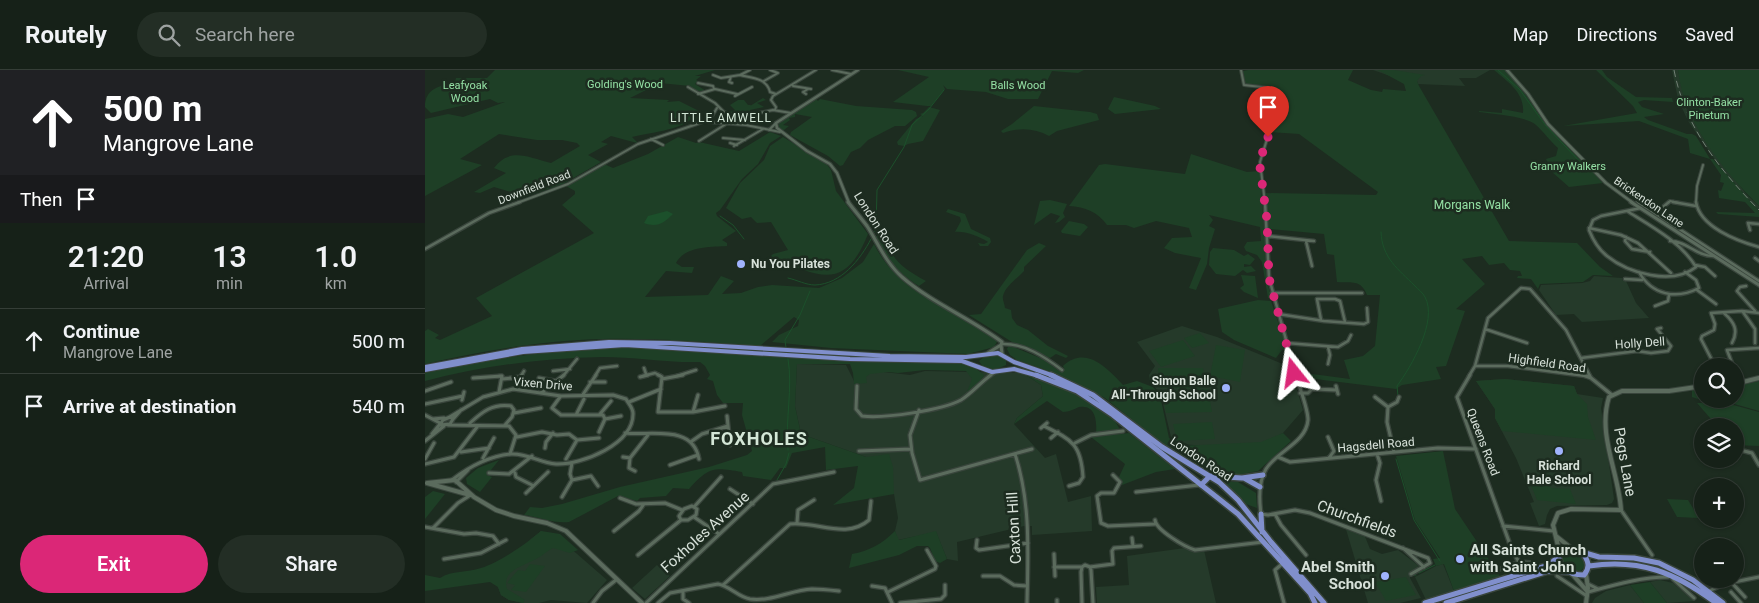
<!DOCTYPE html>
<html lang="en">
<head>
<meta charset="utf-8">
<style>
	body { margin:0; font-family:Roboto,sans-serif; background:#232e25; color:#f1f3f6; height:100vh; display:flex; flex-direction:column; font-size:19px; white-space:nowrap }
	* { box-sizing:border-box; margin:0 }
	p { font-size:16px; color:#9ea3a2 }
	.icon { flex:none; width:28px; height:28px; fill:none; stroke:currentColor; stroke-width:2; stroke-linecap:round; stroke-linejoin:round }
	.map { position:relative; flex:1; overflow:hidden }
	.sheet { display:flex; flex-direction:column; background:#162118; width:425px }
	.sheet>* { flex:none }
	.guide { background:#202124; color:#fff; overflow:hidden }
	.buttons { position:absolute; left:1269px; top:288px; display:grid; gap:10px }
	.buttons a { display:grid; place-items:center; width:50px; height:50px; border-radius:50%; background:#162118; box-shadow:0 1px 4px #0004,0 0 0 1px #353e37; font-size:25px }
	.pin { position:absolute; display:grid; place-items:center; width:42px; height:42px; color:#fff; margin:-51px -21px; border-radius:50% 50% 50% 0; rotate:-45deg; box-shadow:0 0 5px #0007 }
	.pin .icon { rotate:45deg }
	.me { position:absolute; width:55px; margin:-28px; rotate:345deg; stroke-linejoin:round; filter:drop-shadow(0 0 4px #0008) }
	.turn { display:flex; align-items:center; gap:18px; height:105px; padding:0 20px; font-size:22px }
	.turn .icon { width:65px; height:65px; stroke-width:2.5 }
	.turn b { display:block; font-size:35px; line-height:42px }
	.then { display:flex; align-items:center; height:48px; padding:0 20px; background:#0003; gap:10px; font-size:19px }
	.eta { display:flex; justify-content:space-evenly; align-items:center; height:85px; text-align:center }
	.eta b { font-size:30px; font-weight:600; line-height:35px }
	.action { display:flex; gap:10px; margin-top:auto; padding:10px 20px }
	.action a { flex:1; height:58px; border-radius:30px; background:#db2777; color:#fff; font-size:20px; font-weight:600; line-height:58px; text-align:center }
	.action a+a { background:#232e25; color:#f1f3f6 }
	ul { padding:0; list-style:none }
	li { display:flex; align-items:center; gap:15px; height:65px; padding:0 20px; border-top:1px solid #353e37 }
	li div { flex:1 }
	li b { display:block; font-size:19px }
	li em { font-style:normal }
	header { display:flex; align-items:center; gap:30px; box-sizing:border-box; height:70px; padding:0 25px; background:#162118; border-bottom:1px solid #353e37 }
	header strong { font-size:24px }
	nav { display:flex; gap:28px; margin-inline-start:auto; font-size:18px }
	.search { width:350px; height:45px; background:#232e25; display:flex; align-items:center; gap:12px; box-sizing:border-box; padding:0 18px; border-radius:28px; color:#9ea3a2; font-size:19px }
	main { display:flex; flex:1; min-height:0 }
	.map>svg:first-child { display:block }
</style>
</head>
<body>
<header>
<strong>Routely</strong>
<div class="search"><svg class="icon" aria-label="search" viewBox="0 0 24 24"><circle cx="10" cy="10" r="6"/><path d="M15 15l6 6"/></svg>Search here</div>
<nav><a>Map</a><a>Directions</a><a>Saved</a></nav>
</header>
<main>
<section class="sheet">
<div class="guide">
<div class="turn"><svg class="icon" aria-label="ahead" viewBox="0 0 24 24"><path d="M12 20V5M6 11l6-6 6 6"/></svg><div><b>500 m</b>Mangrove Lane</div></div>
<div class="then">Then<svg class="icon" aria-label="arrive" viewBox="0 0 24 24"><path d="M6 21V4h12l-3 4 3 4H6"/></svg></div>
</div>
<div class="eta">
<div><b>21:20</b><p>Arrival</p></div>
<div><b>13</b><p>min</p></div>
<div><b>1.0</b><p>km</p></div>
</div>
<ul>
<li><svg class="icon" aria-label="ahead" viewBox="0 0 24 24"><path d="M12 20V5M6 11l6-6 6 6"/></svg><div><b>Continue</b><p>Mangrove Lane</p></div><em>500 m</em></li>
<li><svg class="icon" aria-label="arrive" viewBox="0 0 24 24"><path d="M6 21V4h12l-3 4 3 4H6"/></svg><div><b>Arrive at destination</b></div><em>540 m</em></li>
</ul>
<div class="action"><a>Exit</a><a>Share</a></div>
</section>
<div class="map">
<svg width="1334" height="533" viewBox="0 0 1334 533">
	<rect width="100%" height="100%" fill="#1d2c20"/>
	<path fill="#253a2a" d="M948,0H1065L1051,8H1034L1040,16L993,14L992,11L968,7Z
		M1247,0H1253L1261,36L1279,69L1322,125L1334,136V141L1295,97L1263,51L1253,29Z
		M1169,206L1197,208V210L1201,211L1211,233L1224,248L1157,252L1149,244L1131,245L1114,220L1116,215L1157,213L1165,211Z
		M757,256L792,267L865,297L878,340L858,363L829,379L754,374L746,367L736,325L725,311L724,305L730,296L712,272Z
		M372,294L421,295L429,311L450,301L485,305L500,301L598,303L616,315L618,326L592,348L589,354L620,388L631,384L643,432L666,426L667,461L607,465V456H599L532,472L533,491L522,489L511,462L473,470L470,461L473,448L469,424L441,387L376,364L370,336Z
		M1080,309L1149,316L1152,324L1178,328L1176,338L1189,429L1187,433L1182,435L1132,436L1125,439L1122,445L1120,454L1114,456L1105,433L1109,432L1091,388L1070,348V339L1051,311Z
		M920,456L939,464L945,479L957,484L973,480L994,496L986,502L985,508L996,528L975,533H943Z
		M116,461L136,470L182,510L162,533L126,530L114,533H99L84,530L76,525L73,517L106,469Z
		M760,478L769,482L779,480L791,533H672L671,517L704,515L702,486Z
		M1018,494L1029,521L1001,530L990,507L1011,496Z
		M232,495L245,506L220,529L207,518Z
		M1235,510L1248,513L1269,531L1242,533L1225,512Z
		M1205,515L1219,533H1167L1170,528L1181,521Z"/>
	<path fill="#1e3f26" d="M70,0H290L270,6H276L271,10L273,11L270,14L281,21L275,23L265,16L235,13L205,28L244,30L242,32L254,31L274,41L275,45L272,49H266C255,60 223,63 207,67L213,73H212L186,66L176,72L183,74L163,85L176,92L138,114L97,128L89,123L69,117L55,123L49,122L81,103L69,98C85,77 102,87 126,93L155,76L152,73L137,70H112L74,64L35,89L57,95L0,126V49L23,44L38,47L80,32L73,33L65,29L6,43L0,37C0,18 15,16 30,12L31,8H62Z
		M473,0H659L653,3L627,1L613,29H583L561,22L522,19L518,15L520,19L506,36H502L468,32L504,7Z
		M823,0H928L923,10L946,20L957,22L958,19L981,21L979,14L953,0H969L1000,5L996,6L992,11L994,16L1084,171L1152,173L1175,197L1188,206L1168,205L1158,212L1115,214L1113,219L1106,209L1092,208L1093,206H1097L1095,201L1085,200L1079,193L1064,195L1057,186L1037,189L1060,214L1031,239L1040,241L1021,296L1011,297L1016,309L977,315L971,319L874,307L872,302L925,309L919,290L938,286L950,276L955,225H942C936,209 926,213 912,212L909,185L902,184L899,164L844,159L840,123L951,125L953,122L874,64L844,62L842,46L854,20L822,15L820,12L818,1Z
		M1069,0H1081C1112,39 1144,77 1178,113L1144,117L1127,102L1121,89L1131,86L1133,78C1125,71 1118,61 1111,55C1101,46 1068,44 1054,42V41L1077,43V39L1098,43C1100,23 1083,12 1069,0Z
		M1171,0H1177L1182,7L1211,27L1247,28L1248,32L1219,30L1213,32L1217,37L1239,44L1219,47L1223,50L1262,64H1267L1271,66L1285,89H1288L1334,141V147L1293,144L1291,142L1330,143L1320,132L1294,128L1293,120L1296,121L1299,113L1295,112L1296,105L1285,89L1265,83L1263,69L1214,51L1138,56L1212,43L1208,36Z
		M1253,0H1334V136C1298,100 1259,53 1253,0Z
		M689,27L730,36L736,39L690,44L683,39Z
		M338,28L341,30L332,33L339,37L325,40V44L313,46L302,43L310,40L305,35L313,30H319L323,35H326L325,36Z
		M390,28L393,31L395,29L431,36L487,40L491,42L492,46L480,56H470L443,70L435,78L426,82L418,95L415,96L403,86L365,65L366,62L387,47L370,44V47L364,48L365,50L358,55L364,56L359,60H356L353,56L356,50Z
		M609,36L665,42L672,44L674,50L632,61L624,66C610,58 594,57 578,63L576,61L587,54Z
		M504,37L515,40L498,71L483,74L479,76L473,75L472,72L491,49L498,46L495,44L498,43Z
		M345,62L356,66L345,73L333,94L317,109L295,140L291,143L292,146L311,161L297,170L302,173V176C285,177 260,176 251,193L257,197H269L267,203L241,201L220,227L283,225L296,206L309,211L297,224L316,223L333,217L347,215L394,218L417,208L438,192L449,174C458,192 471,206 488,219L573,270L569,277L543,284L406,278L347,272L354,265L373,256L374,250L369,247L335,276C282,272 230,268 178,269C119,270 58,281 0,294V261L3,259L14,265L10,268L15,270L67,246L51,228L169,163L137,135L150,124V121L141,116L179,94L188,98L223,84L253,67L271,73L274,72L314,81Z
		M358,67L401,93L406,100L411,121L443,164C420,221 396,207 350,189L346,186L348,184L363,180L346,152L332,153L326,147L317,149L301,138L315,113L339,90L345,76Z
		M766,84L822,102L835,101L843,216L847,228H843L837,192L832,185L821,181L819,177L822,172L836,171L835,157L784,145L788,150L784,156L790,159L784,178L782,194L771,220L764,218L776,188L750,183L739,178L747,168L767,167L764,158L731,151L709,158L701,155H682C673,142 660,137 644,136L674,95L680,94L760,104Z
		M625,130L642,134L638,143L640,147L634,152L630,153L635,146L626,143L609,155L615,131Z
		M523,139L540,144L546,159L565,168L566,172L563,176H555L553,173L559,174L563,172C553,166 540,161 530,162L536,151L535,147L521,142Z
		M644,151L659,154L663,157L655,166L637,163L636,161Z
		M458,165C468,191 477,198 501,211L494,216C475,205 458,186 451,166Z
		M614,173L621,176L599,197V201C593,208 580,216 578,226C577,229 580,235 580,238L586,240L587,248L592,255L603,260L623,276L643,286L641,288L631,284L625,288L587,272L544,245L556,244L602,180Z
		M788,178L809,180L819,186L823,184L830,189L825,195L819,194V197L826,196L831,201L822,203L818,200L810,206L791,204L784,195L785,182Z
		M816,205L830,206L833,228L819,222L815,218L819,215Z
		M833,230L846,231L862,279L857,280L851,288L809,270L797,262L793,239Z
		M775,263L784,273L767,278L759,268Z
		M758,270L770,286L736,297L724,281Z
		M584,275L620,290L634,301L639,299L638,296C661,275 682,298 698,315L712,311L728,317L735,325L744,368L754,376L836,372L858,363L866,371L833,401L812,405L786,400L734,371L680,328L635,305L592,290L585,285L582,279Z
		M791,275L820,280L815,312L785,306Z
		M175,277L245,279L446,292L538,293L549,297L559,305L557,310L542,322L547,309L541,301L500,300L473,303L463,302L445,304L441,307L442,313L429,314L428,303L425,294H372L370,336L376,364L441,387L464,384L468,397L469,424L408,435L429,418L433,396L401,400L400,377L367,383L361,398H355L346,410L318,406L317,402C288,397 284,397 264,419L248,418L241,426L215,428L212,431L193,426L144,452C130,454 114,447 99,445L105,437L117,438L137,434L195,417L284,397L322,385L327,381L317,345L318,333H298L292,325L288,311L282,309L285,305L280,296L275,292C243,293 210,287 177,287C118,288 57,296 0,311V303C58,290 116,282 175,277Z
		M561,285H573L581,290V295L570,300L558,297L554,291Z
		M733,298H778L780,318H735Z
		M598,303C623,311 685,334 694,358L692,361L671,363C672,352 671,334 654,337C649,339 644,342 638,342L622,331L589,354L592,348L618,326L616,315Z
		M1080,309L1149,316L1152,324L1162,334L1163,347L1171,370L1077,361L1070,348V339L1051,311Z
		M1334,311V341L1299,331H1279L1267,327V320L1277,319L1278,329H1310V316Z
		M783,319L787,342L741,343L737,321Z
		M1272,333H1301L1334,342V376L1310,375V356H1292Z
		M787,352L790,369L752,371L748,354Z
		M704,363L750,399L731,402L697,415L694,407L700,394L666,367Z
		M1018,381L1030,439L1075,506L1029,521L1019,494L1011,496L1008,489L1015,488L990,450L971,386Z
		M74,390L62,405L67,407L55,422L42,414L41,408L53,398Z
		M1104,410L1123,412L1126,418L1145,419L1151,434L1112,430Z
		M799,411L813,412L831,423L832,438L821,434Z
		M8,421L20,424L0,449V427Z
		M1242,429L1263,430L1274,448L1252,447Z
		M116,461L135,464L153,480L145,483L128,478C122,481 117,486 111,489C99,496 76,500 82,519L100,530L98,533L84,530L76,525L73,517L65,512L0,521V505L15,508C27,500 42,503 56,498C75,492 101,474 116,461Z
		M470,461L474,470L511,461L522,489L515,493L510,491L505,478L503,476H492L474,485L424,498L427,484C444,481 457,474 470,461Z
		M1139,480C1150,481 1157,483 1161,494L1156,501L1146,500L1137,494L1136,482Z
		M105,494L120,496L101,522L86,520L90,515L82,513L93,500L100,501Z
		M981,507L991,525L961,531L950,512Z
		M1225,512L1242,533H1219L1205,515Z"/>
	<path fill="#1c502b" d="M242,141L248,144C239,153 232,158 219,153L223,146Z"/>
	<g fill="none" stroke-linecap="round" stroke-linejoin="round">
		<path stroke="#1c502b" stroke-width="1" d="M1073,0L1095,20L1121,56L1158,95
			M295,146L308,155L319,169
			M449,162L451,158L452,120L479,77L487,55L504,39L519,20
			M956,162C957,188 973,199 990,216C993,219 998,223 1000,227C1013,251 986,297 972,316L973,326
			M363,208C372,210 381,215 390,215C416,214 435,190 446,169
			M361,278L360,270L375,245L385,221
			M363,289C368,318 360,350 363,380
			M971,389L989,450L1015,491
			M352,410L361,394L364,383
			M994,503L1010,495
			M989,505H991"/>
		<g stroke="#39453c" stroke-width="4">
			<path id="street-far2" d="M325,0L315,5C327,8 342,8 345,22L351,24
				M407,0L426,4
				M816,0L819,15L845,18L851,22L839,47L843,66L835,92L840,133
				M288,5L296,8L315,5
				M306,7L304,12L307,13
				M339,11L353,3L345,0
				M273,13L288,16L289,19
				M368,16L386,19
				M263,17L290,33L299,42L311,46
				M273,24L290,19L312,24
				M381,24L378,22L383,19
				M310,26L327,17
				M350,40L351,37L346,30L348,26L391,0
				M296,51L348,40L366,43
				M282,52L321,55L355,62
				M344,60L351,53
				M298,68L320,70
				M226,69L238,75
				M274,71L301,54
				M305,73L312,75
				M309,76L338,59
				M1212,131L1215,133
				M92,133L143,114L213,74L281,51L286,48L292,38
				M1243,133L1245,131L1254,133
				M1271,133L1272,116L1278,95"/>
		</g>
		<g stroke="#39453c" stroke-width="5">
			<path id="street-far1" d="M840,132L844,208L871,306
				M1213,132L1334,211
				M1248,132L1271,136
				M1271,132C1275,157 1312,171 1334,177
				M1202,141C1226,156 1256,172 1271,197C1247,216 1203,203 1182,186C1173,179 1168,170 1164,160L1168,150L1176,146L1216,138
				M1234,143L1238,142V137L1244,132
				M1164,158L1196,165L1213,173L1246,203
				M1325,160L1323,153L1334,154
				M842,166L889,171
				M1201,167L1200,171L1207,179L1225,182
				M881,171L887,196
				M1245,171C1262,171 1271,186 1288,186
				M0,179L64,143L95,132
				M1330,188L1334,191
				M1270,195L1280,197L1290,206
				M1214,202C1227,225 1251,230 1274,218L1271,210L1260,202
				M1200,209L1217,210
				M1321,216L1315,217L1312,221L1330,241
				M1272,220L1291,234
				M847,223H937
				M1230,236L1243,231L1244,225
				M1318,242L1330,259V273
				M1299,243C1309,252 1314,260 1307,273
				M853,244L899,251L939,254L943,252L942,238
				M896,250L892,229H910L915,231L920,252
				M1060,259L1102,273
				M861,273L913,277L923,271L926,265
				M577,274C599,273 620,287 637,300
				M903,277L905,285L903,294
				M1156,288L1212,281L1226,283L1243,281L1246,276L1232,259L1236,258
				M1050,296H1083L1161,306
				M1290,296L1276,269L1277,266L1289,260L1290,254L1286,243L1317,241L1334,243
				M1308,296L1302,280L1334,278
				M219,298L221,304
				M1310,300L1313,306
				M128,301L145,299
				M74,306H77
				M96,306L99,301
				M138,306L152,289
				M170,306L175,298L192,296
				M218,306L230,303L236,306
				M252,306L271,300
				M564,306L569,303
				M1044,306L1050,296L1063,248L1096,218L1105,219L1141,260L1165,306"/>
		</g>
		<g stroke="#39453c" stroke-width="5.5">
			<path id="street" d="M233,305L237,307L233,342H268L300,336
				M871,305C874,317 883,338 883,350C881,373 852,381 841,399C833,412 834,429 836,444L843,445L870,440L885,443L1003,488L1005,493L986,504
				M1045,305L1032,327L1087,480L1094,492L1076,499
				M1158,305L1166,308L1187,325
				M1164,305L1166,308
				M1312,305L1316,312
				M215,307L223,305
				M48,308L77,306L74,322
				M114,308L130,311
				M77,309L96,307
				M237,309L258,305
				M94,310L97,305
				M165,312H180
				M432,316L431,339L437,346C458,349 518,340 536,330C547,323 556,312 566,305
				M911,316L913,324
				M0,321L26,312
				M116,323L139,305
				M875,323H883L887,319L912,320
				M157,326L171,305
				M135,327L127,338L136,345H178L180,349L174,362
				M950,327L963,337
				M37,330L39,322
				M204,332L236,319
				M0,334L38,326
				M494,340L485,365L487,383L495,410L607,379
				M268,342L273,325
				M89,343L116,338
				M175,344L186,331
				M0,345L15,353
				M151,345L159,329
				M302,346L305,375
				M25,347L28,349L25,354L15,355L18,350Z
				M23,348L58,327L88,319L136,326L188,325L201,329C203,333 208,338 208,343C209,374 157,395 131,394C115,393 102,383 86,384C64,386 44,397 27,410
				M8,349L19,348
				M28,349L36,340
				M180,349L196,346
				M45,353C57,342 68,333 86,336L89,340L87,347L80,355
				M23,355L84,356L91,365L85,384
				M619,356C647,370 656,374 658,407L654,413L644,416
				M616,358L622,353
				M200,363C226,366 268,354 274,389
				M7,364L15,354
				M92,367L117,362L132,365L144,364L152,370L174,368
				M903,367L909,381L904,388
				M626,368L633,362
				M0,371L19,356
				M267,371L277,364L303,356
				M650,373L666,365L698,361
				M120,378L121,372L128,363
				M1311,379L1327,383L1334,395
				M434,381L486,379
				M36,382L64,378
				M969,382L962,352L963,337L972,332L974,327
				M590,384C606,433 603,483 602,533
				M952,384L955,393L951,410L956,431
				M198,387L205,388
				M853,387L865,392L1013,378L1051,379
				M58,388L69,368
				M0,389L9,373
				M141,389L152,370
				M0,394L29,387L52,357
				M245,395L273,385
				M210,401L204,398L205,388L223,365
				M64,403L84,404L107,386
				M90,403L91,407L107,415
				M688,405L695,412L689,423H676L672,426L676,453L683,456L730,454
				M147,410L166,406L173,416
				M31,412L43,400
				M305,419L328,434
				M711,422L774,415
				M101,423L123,402
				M137,427L147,410L145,404L147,393
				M195,428L211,434L240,433L257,440
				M267,436L272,439L271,445L263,450H256L254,446L259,439Z
				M269,437L296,407
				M1196,440L1227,485
				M850,444L856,455L881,485
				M269,447L294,464
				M730,450C731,460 760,477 770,480L838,472
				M372,453L373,440L389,430
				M1078,456L1129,461
				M0,457L39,464L51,463L68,466L74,474
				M8,458L33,433L44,426
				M189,461L214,441L219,434
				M707,468L708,476
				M552,470L551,478L554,480L603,473
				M978,478L999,497
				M629,484L630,506
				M213,485L256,450
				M19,489L56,483L81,470
				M1094,492L1108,493
				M857,494L850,500L859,533
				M629,497H657
				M665,497L688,494L687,481L689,478L716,476
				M558,506H575L589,515L602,516
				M1132,506L1162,526
				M1248,509L1269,528
				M1307,513L1320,527
				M1163,514L1173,519
				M298,515L365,454C392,451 421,470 444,450L446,431
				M447,516L460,518L467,533
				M258,521V529L264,533
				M1284,521L1299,514L1334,507
				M463,522L510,499L511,496L502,480
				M1163,522C1189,515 1216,507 1243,507
				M1306,522L1316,533
				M632,530V533
				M168,533L177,521L191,510
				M221,533L348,414L409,402
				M233,533L245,523L293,514C305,516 313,527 325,529C346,532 366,520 387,519C395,519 405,520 414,521
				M475,533L516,529L520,525V515
				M657,533L656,502L657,497L660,495L665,497L666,500L668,533"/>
		</g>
		<g stroke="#39453c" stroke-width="4.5">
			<path id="secondary-far2" d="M1082,0L1103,24L1123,54L1181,113L1208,133
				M424,133L412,103L405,94L382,81L352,58L351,53L433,0"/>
		</g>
		<g stroke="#39453c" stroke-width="5.5">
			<path id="secondary-far1" d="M423,132C429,140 436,148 442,156C453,173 461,193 477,207C507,233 545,248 577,272L576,275L563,283
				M1206,132L1334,215
				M576,275L577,284"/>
		</g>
		<g stroke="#39453c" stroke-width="6">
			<path id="secondary" d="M1310,314L1334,308
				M2,413L30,410L49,427L71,440L89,446L122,453L141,461L217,533
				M2,413L45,425
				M1131,466L1146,478
				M1134,480L1128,455L1133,443L1146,439L1196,440C1194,403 1172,365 1184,327L1197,321H1244L1278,316
				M1161,504L1163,518L1161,533
				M1148,505L1162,521"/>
		</g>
		<g stroke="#39453c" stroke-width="6">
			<path id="highway-far1" d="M0,297L97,279L184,272L245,273L465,286L541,287L573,283L589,292L629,306
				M0,300L98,282L200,275L425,289L537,291L567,302L589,299L614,306"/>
		</g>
		<g stroke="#39453c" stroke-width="8">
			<path id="highway" d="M611,305L652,321L688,345L813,444L885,523L890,533
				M626,305L668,325L737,377L794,412L813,430L846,472L899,533
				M819,408L835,417
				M776,415L785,406L817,408L838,405
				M836,444L837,462
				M1157,482C1163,490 1166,497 1159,505C1143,505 1131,497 1134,480L1143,478L1174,487L1209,488L1234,493L1268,510L1298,533
				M1164,496C1215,488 1251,503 1291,533
				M1000,533L1124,495L1132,488
				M1021,533L1123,501L1143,502"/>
		</g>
		<use href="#street-far2" stroke="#5b6b5d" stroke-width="2"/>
		<use href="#street-far1" stroke="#5b6b5d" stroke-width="2.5"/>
		<use href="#street" stroke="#5b6b5d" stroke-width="3"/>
		<use href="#secondary-far2" stroke="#5b6b5d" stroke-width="2.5"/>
		<use href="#secondary-far1" stroke="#5b6b5d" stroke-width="3"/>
		<use href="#secondary" stroke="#5b6b5d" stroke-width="4"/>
		<use href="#highway-far1" stroke="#808fcc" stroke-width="4"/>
		<use href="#highway" stroke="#808fcc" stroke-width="5"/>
		<path stroke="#738076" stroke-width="1" stroke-dasharray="7 4" stroke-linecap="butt" d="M1249,0C1260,57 1294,99 1334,140"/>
	</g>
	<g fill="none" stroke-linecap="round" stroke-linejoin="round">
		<path stroke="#db2777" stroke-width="9" stroke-dasharray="0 16.2" d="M843,67L836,87L835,97L842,150L844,208L869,303"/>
	</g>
	<g fill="#a0b3fd" stroke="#1d2c20" stroke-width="2">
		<circle cx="316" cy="194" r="5"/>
		<circle cx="801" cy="318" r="5"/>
		<circle cx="1134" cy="381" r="5"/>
		<circle cx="1035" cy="489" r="5"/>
		<circle cx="960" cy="506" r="5"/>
	</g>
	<g text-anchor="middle" stroke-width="5" stroke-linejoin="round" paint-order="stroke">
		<g font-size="11" fill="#94e0a4" stroke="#1d2c20">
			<text x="200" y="18">Golding's Wood</text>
			<text x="40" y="19">Leafyoak<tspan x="40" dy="13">Wood</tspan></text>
			<text x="593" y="19">Balls Wood</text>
			<text x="1284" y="36">Clinton-Baker<tspan x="1284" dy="13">Pinetum</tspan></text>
			<text x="1143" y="100">Granny Walkers</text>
		</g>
		<g font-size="11" fill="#d7e1d9" stroke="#1d2c20">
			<text transform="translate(109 117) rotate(-21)" y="4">Downfield Road</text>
			<text transform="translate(1224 132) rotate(34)" y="4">Brickendon Lane</text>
		</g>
		<g font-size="12" letter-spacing="1" fill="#d4e7d7" stroke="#1d2c20">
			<text x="296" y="52">LITTLE AMWELL</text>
		</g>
		<g font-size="12" fill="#94e0a4" stroke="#1d2c20">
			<text x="1047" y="139">Morgans Walk</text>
		</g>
		<g font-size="12" fill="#d7e1d9" stroke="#1d2c20">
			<text transform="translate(451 153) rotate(57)" y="4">London Road</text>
			<text transform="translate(1215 273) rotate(-4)" y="4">Holly Dell</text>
			<text transform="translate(1122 293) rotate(8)" y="4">Highfield Road</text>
			<text transform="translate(118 314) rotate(5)" y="4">Vixen Drive</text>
			<text transform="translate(1058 372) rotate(69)" y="4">Queens Road</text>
			<text transform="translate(951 375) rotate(-5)" y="4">Hagsdell Road</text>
			<text transform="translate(776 389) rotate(33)" y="4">London Road</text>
		</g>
		<g font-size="12" font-weight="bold" fill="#d7e1d9" stroke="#1d2c20" text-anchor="start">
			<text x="326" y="198">Nu You Pilates</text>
			<text x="791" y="315" text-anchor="end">Simon Balle<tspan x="791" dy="14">All-Through School</tspan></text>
			<text x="1134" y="400" text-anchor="middle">Richard<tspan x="1134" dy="14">Hale School</tspan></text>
		</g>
		<g font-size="15" fill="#d7e1d9" stroke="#1d2c20">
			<text transform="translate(1200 392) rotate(80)" y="5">Pegs Lane</text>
			<text transform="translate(932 449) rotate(20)" y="5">Churchfields</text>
			<text transform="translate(589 458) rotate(-93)" y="5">Caxton Hill</text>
			<text transform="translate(280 462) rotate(-42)" y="5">Foxholes Avenue</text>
		</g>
		<g font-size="15" font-weight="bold" fill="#d7e1d9" stroke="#1d2c20" text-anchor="start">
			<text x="1045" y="485">All Saints Church<tspan x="1045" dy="17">with Saint John</tspan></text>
			<text x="950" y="502" text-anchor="end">Abel Smith<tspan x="950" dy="17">School</tspan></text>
		</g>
		<g font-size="18" font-weight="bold" letter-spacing="1" fill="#d4e7d7" stroke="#1d2c20">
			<text x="334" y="375">FOXHOLES</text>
		</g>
	</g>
</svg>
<div class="buttons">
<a><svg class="icon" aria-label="search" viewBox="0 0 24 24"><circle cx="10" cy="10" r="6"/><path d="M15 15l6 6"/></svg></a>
<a><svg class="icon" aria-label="layers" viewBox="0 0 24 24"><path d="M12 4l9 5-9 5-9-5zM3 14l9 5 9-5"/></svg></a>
<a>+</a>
<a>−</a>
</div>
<div class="pin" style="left:843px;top:67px;background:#d93025"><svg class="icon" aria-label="arrive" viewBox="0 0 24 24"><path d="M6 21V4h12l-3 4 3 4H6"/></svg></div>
<svg class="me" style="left:869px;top:303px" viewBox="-20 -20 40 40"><path d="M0-17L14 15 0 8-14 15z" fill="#db2777" stroke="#fff" stroke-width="4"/></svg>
</div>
</main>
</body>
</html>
